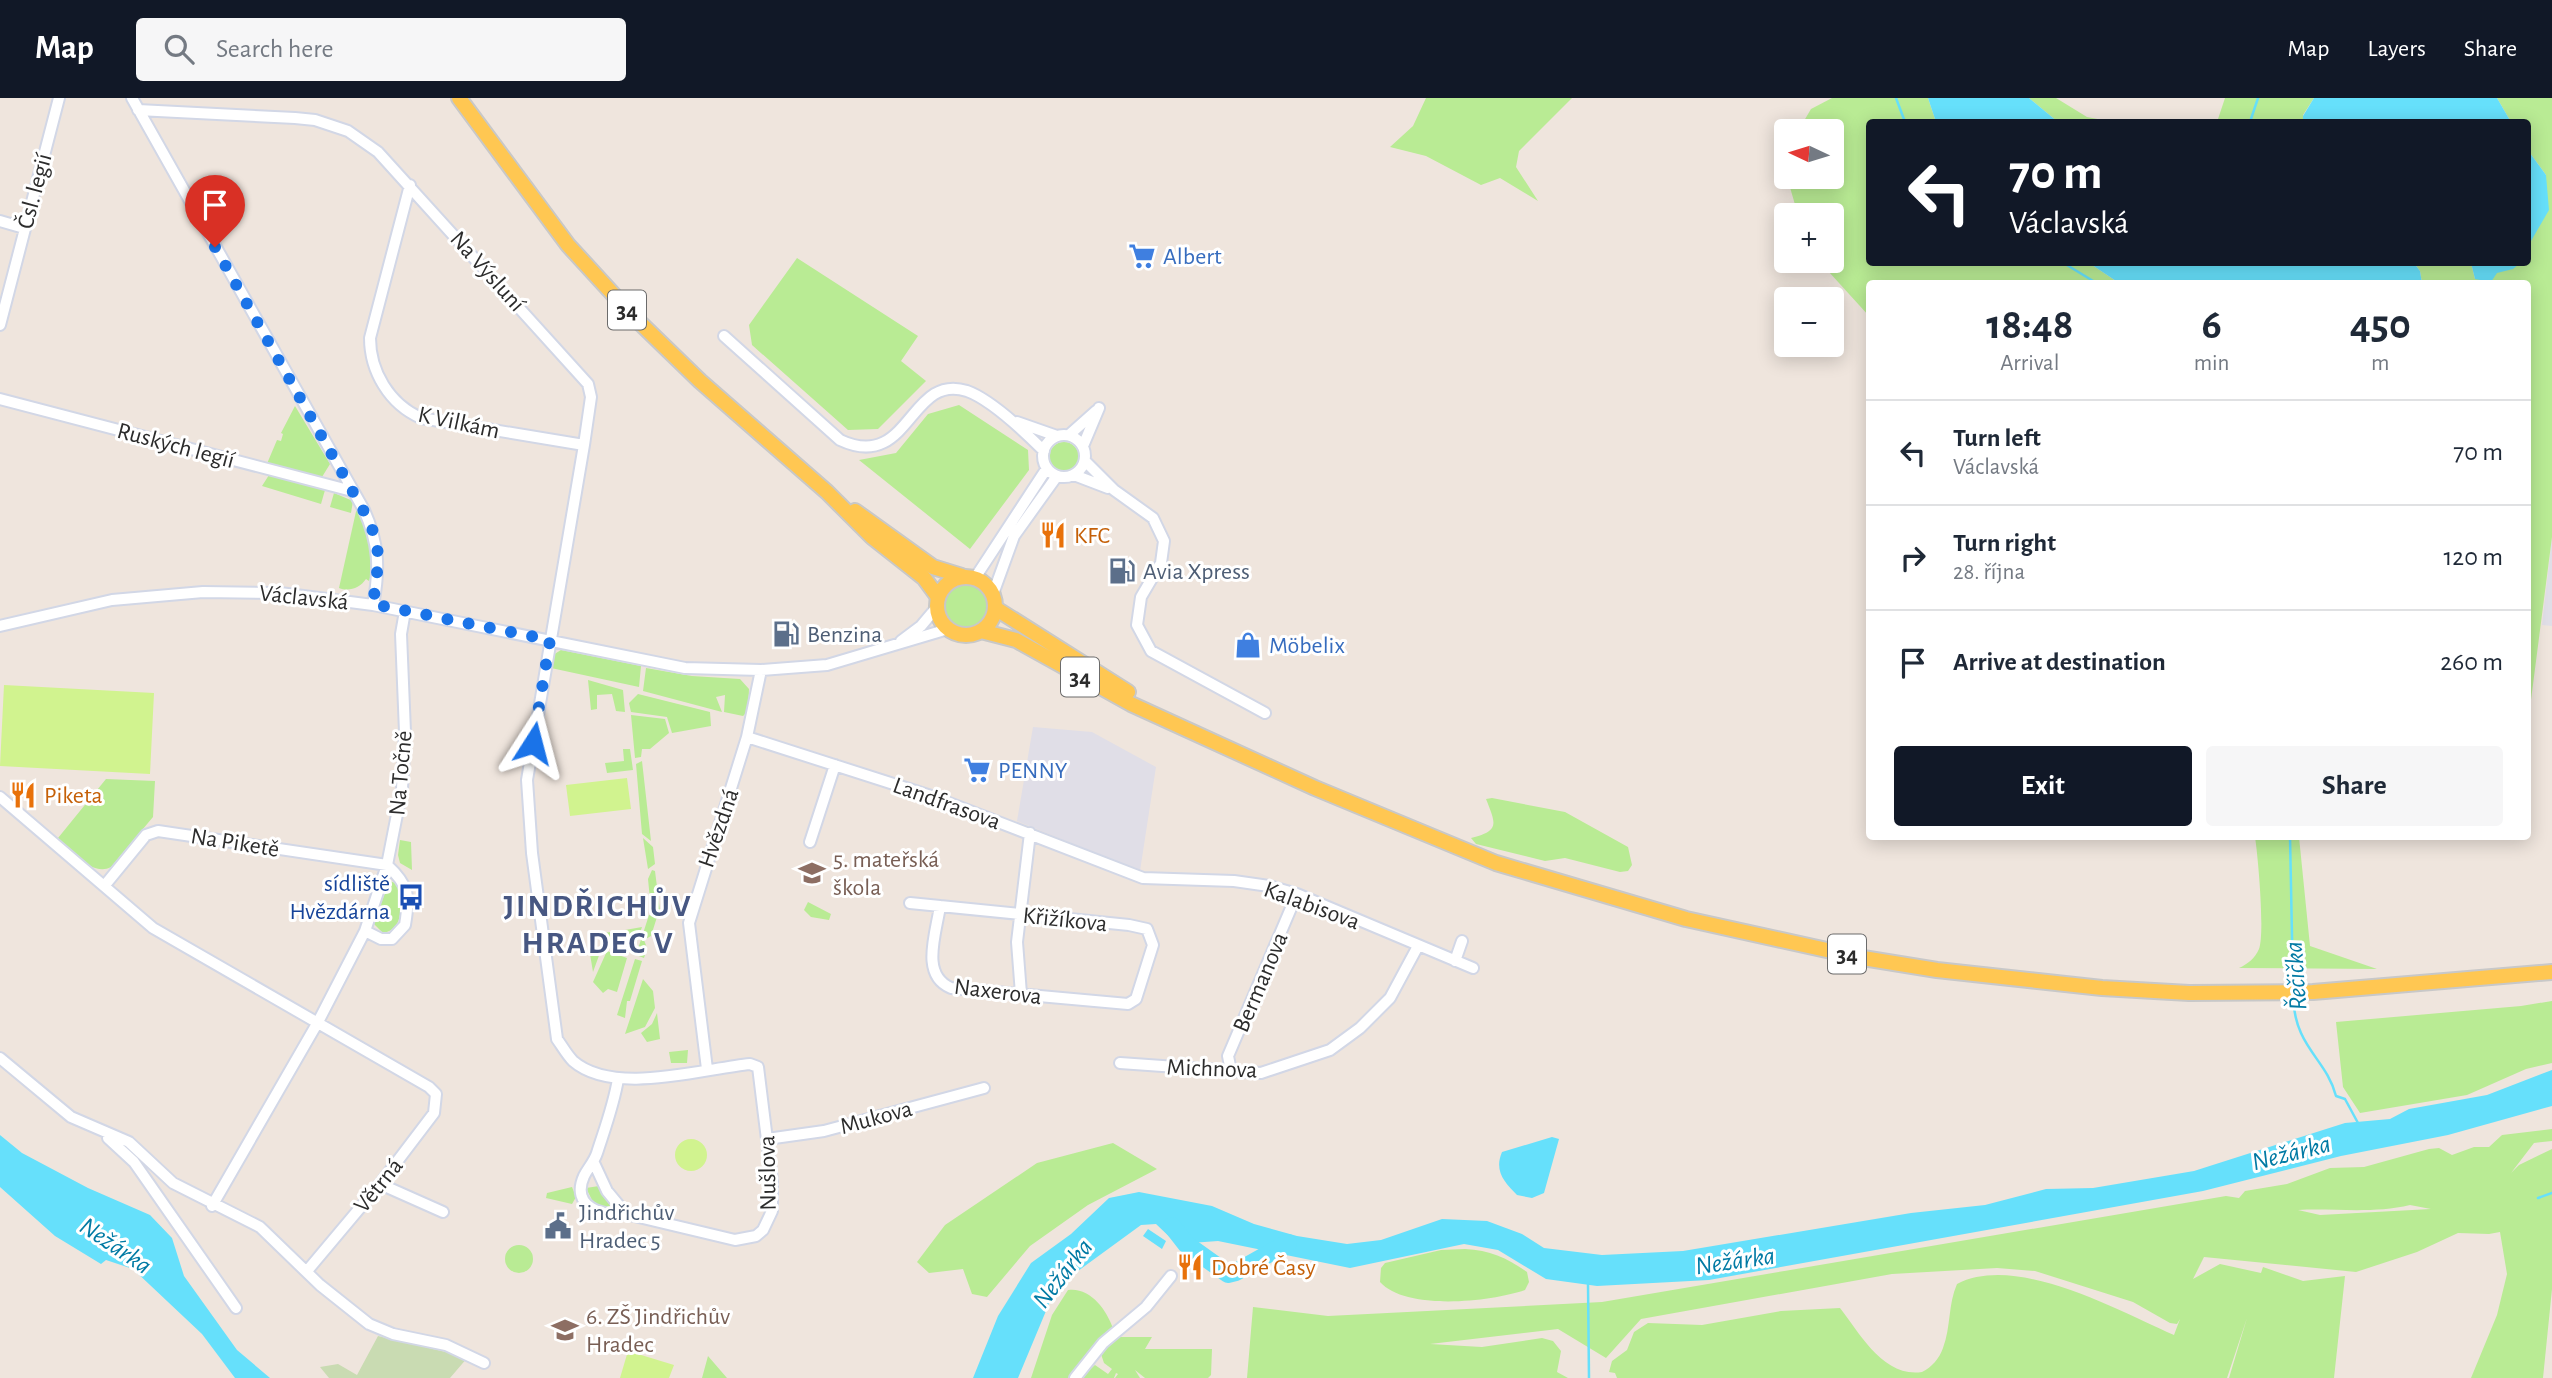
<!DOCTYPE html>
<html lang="en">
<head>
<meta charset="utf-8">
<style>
	body { margin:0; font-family:"Alegreya Sans",sans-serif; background:#f6f6f7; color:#1f2937; height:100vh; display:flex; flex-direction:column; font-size:26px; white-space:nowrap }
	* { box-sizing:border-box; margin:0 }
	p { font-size:23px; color:#747a83 }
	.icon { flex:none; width:38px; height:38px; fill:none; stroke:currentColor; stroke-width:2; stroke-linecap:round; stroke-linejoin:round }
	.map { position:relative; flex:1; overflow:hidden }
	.side { position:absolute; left:1866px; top:182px; width:665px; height:560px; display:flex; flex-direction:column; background:#fff; border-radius:7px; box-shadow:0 4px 18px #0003 }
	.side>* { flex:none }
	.hud { position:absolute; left:1866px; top:21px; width:665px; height:147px; border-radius:7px; box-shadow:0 4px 18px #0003; background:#111827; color:#fff; overflow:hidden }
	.needle { width:46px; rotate:274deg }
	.buttons { position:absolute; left:1774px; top:21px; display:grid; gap:14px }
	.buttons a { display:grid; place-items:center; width:70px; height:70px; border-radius:7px; background:#fff; box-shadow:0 4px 18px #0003; font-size:35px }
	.pin { position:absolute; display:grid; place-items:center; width:60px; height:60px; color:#fff; margin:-72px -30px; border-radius:50% 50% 50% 0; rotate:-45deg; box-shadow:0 0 7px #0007 }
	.pin .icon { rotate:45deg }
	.me { position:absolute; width:77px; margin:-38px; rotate:9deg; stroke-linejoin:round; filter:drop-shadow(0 0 5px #0008) }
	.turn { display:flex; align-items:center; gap:24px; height:147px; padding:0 28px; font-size:32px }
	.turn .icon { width:91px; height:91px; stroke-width:2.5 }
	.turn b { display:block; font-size:49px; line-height:60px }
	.eta { display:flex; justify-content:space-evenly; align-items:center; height:119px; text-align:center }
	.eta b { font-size:42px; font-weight:700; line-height:49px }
	.action { display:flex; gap:14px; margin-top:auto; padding:14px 28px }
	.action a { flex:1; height:80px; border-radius:7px; background:#111827; color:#fff; font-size:28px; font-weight:700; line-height:80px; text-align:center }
	.action a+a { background:#f6f6f7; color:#1f2937 }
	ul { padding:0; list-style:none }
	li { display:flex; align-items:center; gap:21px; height:105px; padding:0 28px; border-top:2px solid #e0e1e3 }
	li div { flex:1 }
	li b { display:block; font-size:26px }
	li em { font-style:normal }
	header { display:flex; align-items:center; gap:42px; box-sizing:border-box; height:98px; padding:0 35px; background:#111827; color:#fff }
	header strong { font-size:33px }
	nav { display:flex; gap:38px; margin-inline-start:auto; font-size:24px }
	.search { width:490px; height:63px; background:#f6f6f7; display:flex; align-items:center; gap:18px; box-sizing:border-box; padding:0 24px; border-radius:7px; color:#747a83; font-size:26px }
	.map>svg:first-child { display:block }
</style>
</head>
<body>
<header>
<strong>Map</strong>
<div class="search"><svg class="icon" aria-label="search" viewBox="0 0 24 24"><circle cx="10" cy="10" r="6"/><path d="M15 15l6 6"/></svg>Search here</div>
<nav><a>Map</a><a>Layers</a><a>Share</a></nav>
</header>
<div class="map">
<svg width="2552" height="1280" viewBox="0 0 2552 1280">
	<rect width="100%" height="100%" fill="#efe5dd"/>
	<path fill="#e0dee7" d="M2552,439V528L2542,527Z
		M1033,629L1092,634L1156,669L1140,773L1017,723Z"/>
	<path fill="#b9eb94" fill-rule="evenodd" d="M1426,0H1572L1519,53L1516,69L1538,103L1500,80L1481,87L1426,58L1390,49L1413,28Z
		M1832,0H1928L1936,24H1869V164L2089,165L2119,185L1869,186V218L1819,163H1832V117H1798L1787,79H1832V33H1798L1811,11Z
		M2029,0H2056L2087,19L2113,24H2058Z
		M2225,0H2314L2303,17V24H2217Z
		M2497,0H2552V439L2527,633V186L2422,185L2420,173L2414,165H2471L2475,181L2527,164V150L2546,77L2527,51V24H2511Z
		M797,160L918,238L901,263L926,283L878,331L848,332L752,247L749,227Z
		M959,307L1028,352L1029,372L970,451L859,362L896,355L928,316Z
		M295,308L330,366L322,379L266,368L277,342L281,343L283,336L281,335Z
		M1049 359a15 15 0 1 1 30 0a15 15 0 1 1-30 0Z
		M269,377L325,392L321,406L262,388Z
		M334,395L353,403L351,415L330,409Z
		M357,409C368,433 378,457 369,483L366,481C360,490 349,494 339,490Z
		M944 508a22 22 0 1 1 44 0a22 22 0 1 1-44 0Z
		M561,552L641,568L639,589L551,570L553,557Z
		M646,570L692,578L740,581L749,591L748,613L743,618L724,614L725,597L716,599L722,614L643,593Z
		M588,582L623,592L625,614L616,613L612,596L597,597V611L591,612Z
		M638,596L710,614L711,628L672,635L667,619L631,614L629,605Z
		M631,617L665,621L669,635L650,651H642L641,659L635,660Z
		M623,651H630L633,672L607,675L605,665L624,663Z
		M642,663L651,743L642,736L636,666Z
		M106,681L155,683L153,719L111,769C92,779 71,752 58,740Z
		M1492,700L1565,714L1628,749L1632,767L1628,773L1620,774L1565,760L1545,763L1476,746L1471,740C1500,733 1496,726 1486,701Z
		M2255,739H2299L2310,848L2377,871L2239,870C2248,866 2255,860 2259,851C2265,835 2258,758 2255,739Z
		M643,740L653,749L655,766L648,771Z
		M400,742L411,744L412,772L400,765L398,757Z
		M652,772L655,773L660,813L658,816L651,812L648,781Z
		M390,783L400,787C400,805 406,830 383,835L373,825Z
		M808,804L831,816L829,822L811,819L804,812Z
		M649,817L657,819L651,838L644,842L647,850L644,860L636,857Z
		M642,829L634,852L628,853L625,832Z
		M621,833L622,851L602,845V835Z
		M591,846L601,852L593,874L589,850Z
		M607,853L627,860L617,894L608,891L603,895L593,884Z
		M635,861L642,863L630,903H627L625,920L617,917Z
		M643,881L653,893L655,910L645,929L625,936Z
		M2552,903V965L2526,971L2467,997L2360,1015L2343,989L2336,924L2521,908Z
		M657,915L660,941L647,944L641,935L652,926Z
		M688,952L687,965H671L669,954Z
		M2552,1031V1043L2534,1045L2511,1075L2519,1067L2552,1051V1191L2543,1280H2471L2497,1217L2507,1176L2500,1134L2489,1136L2458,1135L2417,1154L2356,1174L2204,1159L2193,1181L2220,1166L2261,1175L2263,1169L2303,1183L2345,1178L2334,1280H2229L2247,1220L2227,1280H1617L1615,1275L1609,1274L1612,1263L1627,1252L1634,1234L1648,1225L1702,1227L1781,1213L1840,1210C1859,1234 1883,1280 1922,1274C1932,1269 1939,1261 1943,1250C1951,1229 1948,1206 1957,1186C2017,1155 2119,1213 2174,1237L2180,1221L2177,1226L2170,1225L2133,1204L2035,1173L1997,1170L1892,1176L1641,1221L1606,1260L1558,1231L1430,1246L1482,1249L1542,1240L1553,1243L1561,1253L1557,1274L1568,1280H1247L1253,1209L1328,1218L1602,1204L2226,1098L2239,1100L2245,1093L2287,1086L2330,1070L2364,1069L2429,1051L2439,1050L2452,1057L2474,1049H2489L2502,1037ZM2410,1107L2431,1111L2320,1117L2298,1112C2333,1110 2373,1116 2410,1107Z
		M1113,1045L1157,1071L1088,1107L1030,1148L987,1199L972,1196L963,1171L929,1175L917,1164L945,1127L1037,1065Z
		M599,1088L612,1111L595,1108L586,1090Z
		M572,1089L576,1099L572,1106L546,1100L547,1095Z
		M505 1161a14 14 0 1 1 28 0a14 14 0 1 1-28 0Z
		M1465,1151C1490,1152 1507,1160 1527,1174L1529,1184L1525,1192C1490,1204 1406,1213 1380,1184L1381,1170L1385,1165L1441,1152Z
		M1068,1192C1090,1189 1106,1211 1113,1230L1070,1280H1031L1052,1217Z
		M1119,1239H1152L1145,1251H1212L1211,1277L1208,1280H1145L1135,1272L1140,1280H1115L1118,1276L1116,1275L1114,1280H1080L1095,1267L1108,1276L1112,1271L1104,1265L1100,1253L1110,1242Z
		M708,1258L727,1280H702Z"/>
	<path fill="#c9dbb2" d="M378,1238L467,1259H468L450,1280H329L320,1269L338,1266L357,1277Z"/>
	<path fill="#d1f38f" d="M4,587L154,595L150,676L0,668Z
		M627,680L631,711L570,718L566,687Z
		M675 1057a16 16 0 1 1 32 0a16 16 0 1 1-32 0Z
		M628,1253L674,1267L669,1280H620Z"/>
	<path fill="#66e0fb" d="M1928,0H2029L2058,24H1936Z
		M2314,0H2497L2511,24H2303V18Z
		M2527,51L2546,77L2549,112L2527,150Z
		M2089,165H2414L2420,173L2422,185H2119Z
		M2471,165V164L2520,165L2513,171L2497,175L2491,184L2475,181Z
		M2552,972V1008L2448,1037L2341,1058L2203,1093L1709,1182L1597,1188L1546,1181L1498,1152L1464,1146L1350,1170L1218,1143L1177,1146L1156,1126L1141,1127L1056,1189L1018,1280H973L998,1218L1031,1165L1071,1136L1109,1100L1139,1094L1212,1108L1254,1126L1297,1138L1347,1146L1381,1142L1442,1121L1487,1123L1522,1136L1544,1150L1602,1157L1683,1153L1911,1115L1985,1107L2046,1091L2093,1090L2194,1073L2345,1025L2390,1021L2409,1011L2487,997Z
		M0,1037L22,1055L88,1090L150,1117L172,1140L184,1178L237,1252L270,1280H235L202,1236L133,1171L106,1162L101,1166L55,1138L0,1089Z
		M1552,1039L1559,1041L1544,1095L1532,1100L1517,1097C1504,1084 1494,1073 1502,1054Z
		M1148,1131L1166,1143L1162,1151L1143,1138Z"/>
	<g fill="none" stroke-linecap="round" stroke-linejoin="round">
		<path stroke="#66e0fb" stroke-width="2.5" d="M1896,0L1905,24
			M2250,24L2258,0
			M2062,164L2098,186
			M2290,738L2293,889
			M2293,899C2295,950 2326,960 2336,998L2345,1001L2358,1025
			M2538,1100L2552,1095
			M1588,1186L1589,1280"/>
		<path stroke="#66e0fb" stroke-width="18" d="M1172,1128L1186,1146L1228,1176L1236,1174L1288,1145"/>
		<g stroke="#d2d7e6" stroke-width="14">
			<path id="minor" d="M132,0L364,412C379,445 380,471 373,507
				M138,12L295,20L315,22L348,33L378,54L588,286L591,299L584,347L527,682L532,755L557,941C562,948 567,957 573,963C613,998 701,971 750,966L758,969L772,1082V1113L763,1132L756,1138L735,1142L626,1116C603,1119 570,1109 584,1078C588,1070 594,1064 597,1055C605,1030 614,1006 618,981
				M410,87L370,240C370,273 389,306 421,320L584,347
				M0,123L24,130
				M0,227L59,0
				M724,238L840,342C910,375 909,274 967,293C992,302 1025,334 1044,353
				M0,301L352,393
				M1017,324L1057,338
				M1069,337L1096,313
				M1043 358a21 21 0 1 1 42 0a21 21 0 1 1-42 0Z
				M1083,348L1099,310
				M1085,363L1114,392L1153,420L1164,443L1161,465L1141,499L1137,527L1151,553L1265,615
				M1074,377L1108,390
				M975,480L1047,370
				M993,496L1014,438L1057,378
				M0,528L112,502L203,494L280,495L373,507L685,570L761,572L827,567L948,531
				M901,543L921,528L937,509
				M747,639L931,698L1143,780L1234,783L1269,788L1297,796L1473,870
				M0,699L153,830L429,989L436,996L434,1015L380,1086L307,1173
				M810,744L835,667
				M105,787L146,737L158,733L387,767C409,787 410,798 405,827L392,841H381L365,833
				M910,805L1129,827L1147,831L1153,847L1136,901L1128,906L951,890C920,877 936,836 940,808
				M1455,863L1462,843
				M1021,896L1017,844L1030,735
				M0,960L71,1019L129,1044L173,1085L260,1129L320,1187L369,1226L393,1236L446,1247L484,1265
				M1120,965L1261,975L1330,952L1360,930L1390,900L1418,848
				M707,971L689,825L747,639L761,572
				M1231,973L1228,958L1297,796
				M108,1040L134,1064L236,1210
				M767,1041L824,1033L984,990
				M594,1065L607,1093L626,1116
				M380,1086L443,1114
				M212,1108L318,924L365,833L387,767L402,691L405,634L401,536L405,513
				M1075,1280L1103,1245L1146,1209L1171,1178"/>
		</g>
		<g stroke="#c8c8c8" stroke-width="18">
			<path id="major" d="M459,0L568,147L634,219L700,283L827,394L872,439L924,480L938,499
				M855,413L933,469L962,478
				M937 508a29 29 0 1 1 58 0a29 29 0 1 1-58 0Z
				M995,510L1128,594
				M981,533L1016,542L1131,606L1315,690L1496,765L1686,821L1863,860L1937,872L2102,890L2189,895L2313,894L2552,874"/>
		</g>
		<use href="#minor" stroke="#fff" stroke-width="10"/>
		<use href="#major" stroke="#ffc752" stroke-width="14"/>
	</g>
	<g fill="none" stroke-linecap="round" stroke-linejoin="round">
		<path stroke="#1a73e8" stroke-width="12" stroke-dasharray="0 21.6" d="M215,149L371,426L379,459L373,506L550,542L533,645"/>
	</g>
	<defs>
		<g id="supermarket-bare" transform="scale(2.1)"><path d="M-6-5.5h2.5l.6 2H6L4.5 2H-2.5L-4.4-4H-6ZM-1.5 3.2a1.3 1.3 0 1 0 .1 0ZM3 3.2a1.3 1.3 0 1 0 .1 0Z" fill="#3f7fe0" stroke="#fff" stroke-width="2.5" paint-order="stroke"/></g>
		<g id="restaurant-bare" transform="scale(2.1)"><path d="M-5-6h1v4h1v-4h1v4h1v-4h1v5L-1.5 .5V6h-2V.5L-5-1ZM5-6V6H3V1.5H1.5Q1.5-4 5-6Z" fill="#e8710a" stroke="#fff" stroke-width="2.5" paint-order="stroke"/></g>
		<g id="fuel-bare" transform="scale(2.1)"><path d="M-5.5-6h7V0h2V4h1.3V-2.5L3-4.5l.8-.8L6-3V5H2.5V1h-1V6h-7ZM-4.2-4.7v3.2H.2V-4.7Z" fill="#5c6f8a" stroke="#fff" stroke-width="2.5" paint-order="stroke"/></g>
		<g id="shop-bare" transform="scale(2.1)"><path d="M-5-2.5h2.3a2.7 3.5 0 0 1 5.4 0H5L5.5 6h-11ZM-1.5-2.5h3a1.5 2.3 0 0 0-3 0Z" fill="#3f7fe0" stroke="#fff" stroke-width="2.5" paint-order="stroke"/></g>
		<g id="school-bare" transform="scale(2.1)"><path d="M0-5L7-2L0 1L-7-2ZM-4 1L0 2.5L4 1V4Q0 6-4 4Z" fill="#8d6e63" stroke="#fff" stroke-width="2.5" paint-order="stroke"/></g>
		<g id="bus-bare" transform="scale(2.1)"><path d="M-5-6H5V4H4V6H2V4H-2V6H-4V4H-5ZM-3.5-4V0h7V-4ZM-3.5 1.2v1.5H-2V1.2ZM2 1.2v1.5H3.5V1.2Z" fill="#1a4fb4" stroke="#fff" stroke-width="2.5" paint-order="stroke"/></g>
		<g id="civic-bare" transform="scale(2.1)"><path d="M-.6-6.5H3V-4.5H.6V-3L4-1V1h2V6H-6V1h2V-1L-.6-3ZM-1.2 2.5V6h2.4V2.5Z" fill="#5c6f8a" stroke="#fff" stroke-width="2.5" paint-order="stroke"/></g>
	</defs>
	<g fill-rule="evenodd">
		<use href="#supermarket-bare" x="1142" y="158"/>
		<use href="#restaurant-bare" x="1053" y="437"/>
		<use href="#fuel-bare" x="1122" y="473"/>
		<use href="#fuel-bare" x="786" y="536"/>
		<use href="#shop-bare" x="1248" y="547"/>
		<use href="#supermarket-bare" x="977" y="672"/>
		<use href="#restaurant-bare" x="23" y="697"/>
		<use href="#school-bare" x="812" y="775"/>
		<use href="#bus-bare" x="411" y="799"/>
		<use href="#civic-bare" x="558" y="1128"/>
		<use href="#restaurant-bare" x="1190" y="1169"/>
		<use href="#school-bare" x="565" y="1232"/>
	</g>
	<g text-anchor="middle" stroke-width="6" stroke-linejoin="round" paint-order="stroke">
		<g fill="#fff" stroke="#6b6b6b" stroke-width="2">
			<rect x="608" y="192.5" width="38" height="39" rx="5"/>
			<rect x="1061" y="559.5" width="38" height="39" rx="5"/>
			<rect x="1828" y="836.5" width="38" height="39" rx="5"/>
		</g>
		<g font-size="23" font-weight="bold" fill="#2c2c2c">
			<text x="627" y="220">34</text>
			<text x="1080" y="587">34</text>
			<text x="1847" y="864">34</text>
		</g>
		<g font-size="24" fill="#2c2c2c" stroke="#fff">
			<text transform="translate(34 93) rotate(-75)" y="8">Čsl. legií</text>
			<text transform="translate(488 173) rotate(48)" y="8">Na Výsluní</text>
			<text transform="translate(459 324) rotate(12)" y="8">K Vilkám</text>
			<text transform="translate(176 347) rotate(15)" y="8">Ruských legií</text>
			<text transform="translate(304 499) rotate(6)" y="8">Václavská</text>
			<text transform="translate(400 675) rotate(-85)" y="8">Na Točně</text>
			<text transform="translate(947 705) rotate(20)" y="8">Landfrasova</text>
			<text transform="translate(718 730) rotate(-71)" y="8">Hvězdná</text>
			<text transform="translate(235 744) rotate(9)" y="8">Na Piketě</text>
			<text transform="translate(1312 807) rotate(20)" y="8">Kalabisova</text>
			<text transform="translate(1065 821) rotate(6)" y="8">Křižíkova</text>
			<text transform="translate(1260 884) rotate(-67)" y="8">Bermanova</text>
			<text transform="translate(998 893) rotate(7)" y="8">Naxerova</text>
			<text transform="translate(1212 970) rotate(2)" y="8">Michnova</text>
			<text transform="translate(876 1019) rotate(-15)" y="8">Mukova</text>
			<text transform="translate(767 1075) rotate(-91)" y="8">Nušlova</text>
			<text transform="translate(378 1087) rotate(-51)" y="8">Větrná</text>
		</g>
		<g font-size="24" fill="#366cbe" stroke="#fff" text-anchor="start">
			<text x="1163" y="166">Albert</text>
			<text x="1269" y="555">Möbelix</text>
			<text x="998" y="680">PENNY</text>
		</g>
		<g font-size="24" fill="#c56008" stroke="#fff" text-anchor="start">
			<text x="1074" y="445">KFC</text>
			<text x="44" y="705">Piketa</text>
			<text x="1211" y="1177">Dobré Časy</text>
		</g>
		<g font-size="24" fill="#4e5e75" stroke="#fff" text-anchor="start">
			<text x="1143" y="481">Avia Xpress</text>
			<text x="807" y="544">Benzina</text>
			<text x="579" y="1122">Jindřichův<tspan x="579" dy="28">Hradec 5</tspan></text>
		</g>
		<g font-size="24" fill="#785e54" stroke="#fff" text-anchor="start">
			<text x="833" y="769">5. mateřská<tspan x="833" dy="28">škola</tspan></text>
			<text x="586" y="1226">6. ZŠ Jindřichův<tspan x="586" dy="28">Hradec</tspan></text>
		</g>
		<g font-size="24" fill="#164399" stroke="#fff" text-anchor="end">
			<text x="390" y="793">sídliště<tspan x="390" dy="28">Hvězdárna</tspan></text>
		</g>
		<g font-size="26" font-style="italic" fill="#017aa4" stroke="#fff">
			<text transform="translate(2295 878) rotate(-94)" y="9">Řečička</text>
			<text transform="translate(2291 1054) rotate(-14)" y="9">Nežárka</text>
			<text transform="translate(116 1147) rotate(34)" y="9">Nežárka</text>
			<text transform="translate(1735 1162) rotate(-8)" y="9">Nežárka</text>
			<text transform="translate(1062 1175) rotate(-52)" y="9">Nežárka</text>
		</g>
		<g font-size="32" font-weight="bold" letter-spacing="2" fill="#475782" stroke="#fff">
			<text x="598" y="818">JINDŘICHŮV<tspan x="598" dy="37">HRADEC V</tspan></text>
		</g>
	</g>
</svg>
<div class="buttons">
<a><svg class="needle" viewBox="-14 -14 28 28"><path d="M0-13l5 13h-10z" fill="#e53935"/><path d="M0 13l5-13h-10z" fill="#747a83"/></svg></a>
<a>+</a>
<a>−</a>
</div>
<div class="pin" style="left:215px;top:149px;background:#d93025"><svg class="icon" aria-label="arrive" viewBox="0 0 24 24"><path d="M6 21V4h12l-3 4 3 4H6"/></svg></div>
<svg class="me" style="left:533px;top:645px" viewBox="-20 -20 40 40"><path d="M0-17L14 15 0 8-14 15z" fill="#1a73e8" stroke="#fff" stroke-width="4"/></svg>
<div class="hud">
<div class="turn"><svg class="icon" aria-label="left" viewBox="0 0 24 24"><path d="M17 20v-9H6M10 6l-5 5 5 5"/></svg><div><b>70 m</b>Václavská</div></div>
</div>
<section class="side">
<div class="eta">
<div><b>18:48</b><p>Arrival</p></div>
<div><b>6</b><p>min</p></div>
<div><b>450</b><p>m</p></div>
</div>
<ul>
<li><svg class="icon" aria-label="left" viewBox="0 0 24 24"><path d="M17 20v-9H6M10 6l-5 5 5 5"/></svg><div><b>Turn left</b><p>Václavská</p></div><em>70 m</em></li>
<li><svg class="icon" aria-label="right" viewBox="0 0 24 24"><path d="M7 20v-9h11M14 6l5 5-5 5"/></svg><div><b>Turn right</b><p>28. října</p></div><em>120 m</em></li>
<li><svg class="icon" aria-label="arrive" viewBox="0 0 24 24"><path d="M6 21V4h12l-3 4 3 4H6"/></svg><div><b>Arrive at destination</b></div><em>260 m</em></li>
</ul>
<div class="action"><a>Exit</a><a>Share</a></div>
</section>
</div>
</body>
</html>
